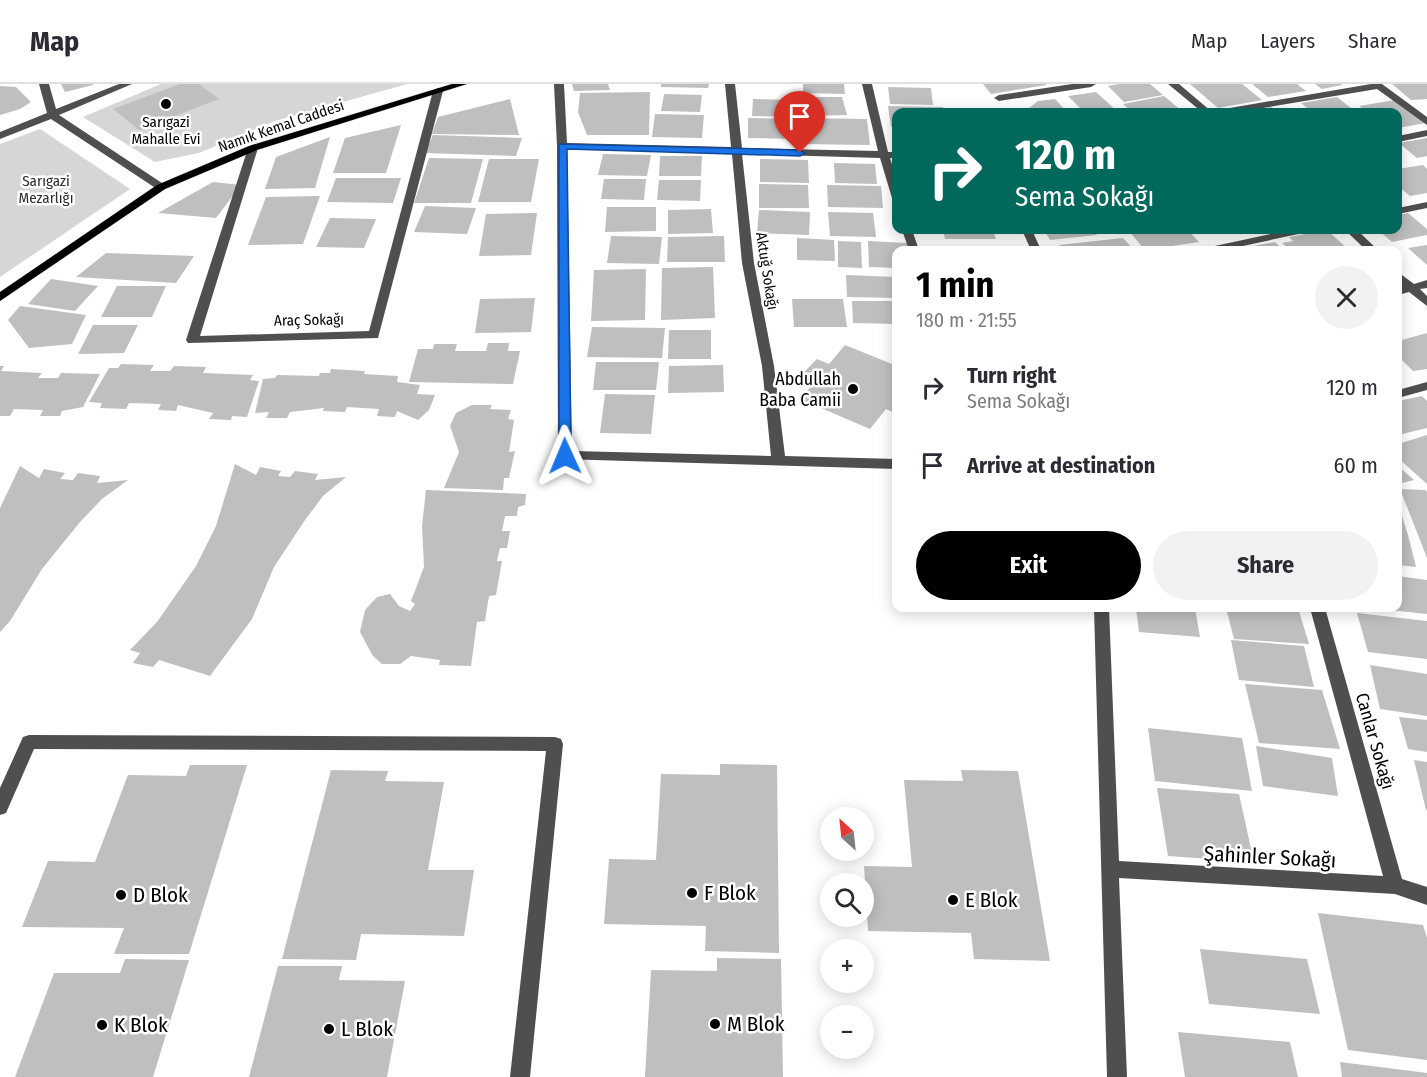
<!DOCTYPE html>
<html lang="en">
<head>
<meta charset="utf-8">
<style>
	body { margin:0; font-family:"Fira Sans Condensed",sans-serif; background:#f2f2f3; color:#2b2b33; height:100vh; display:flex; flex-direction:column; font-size:22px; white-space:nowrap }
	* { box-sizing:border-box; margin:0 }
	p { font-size:20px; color:#7c7c81 }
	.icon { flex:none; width:33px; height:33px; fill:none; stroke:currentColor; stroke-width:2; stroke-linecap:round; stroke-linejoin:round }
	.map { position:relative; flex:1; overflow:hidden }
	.panel { position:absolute; left:892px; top:162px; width:510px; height:366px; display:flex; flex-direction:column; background:#fff; border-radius:12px; box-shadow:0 3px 15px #0003 }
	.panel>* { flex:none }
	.hud { position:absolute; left:892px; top:24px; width:510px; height:126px; border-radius:12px; box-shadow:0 3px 15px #0003; background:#00695c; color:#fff; overflow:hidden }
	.needle { width:39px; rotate:333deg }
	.buttons { position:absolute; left:820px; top:723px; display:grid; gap:12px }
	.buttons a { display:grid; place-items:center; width:54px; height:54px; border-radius:50%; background:#fff; box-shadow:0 3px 15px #0003; font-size:30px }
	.pin { position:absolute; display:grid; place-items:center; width:51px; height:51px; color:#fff; margin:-62px -26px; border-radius:50% 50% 50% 0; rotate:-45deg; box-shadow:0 0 6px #0007 }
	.pin .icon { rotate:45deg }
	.me { position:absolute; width:66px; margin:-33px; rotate:359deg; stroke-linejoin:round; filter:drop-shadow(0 0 4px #0008) }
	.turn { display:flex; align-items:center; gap:21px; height:126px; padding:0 24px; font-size:27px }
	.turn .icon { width:78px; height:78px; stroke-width:2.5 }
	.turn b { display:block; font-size:42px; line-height:51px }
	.round { display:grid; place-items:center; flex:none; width:63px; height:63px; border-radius:32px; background:#f2f2f3 }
	.overview { display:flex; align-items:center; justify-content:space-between; height:102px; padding:0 24px }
	h1 { font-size:36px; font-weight:700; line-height:45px; color:#000 }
	.action { display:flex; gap:12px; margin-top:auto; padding:12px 24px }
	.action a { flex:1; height:69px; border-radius:36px; background:#000; color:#fff; font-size:24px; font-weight:700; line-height:69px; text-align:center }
	.action a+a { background:#f2f2f3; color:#2b2b33 }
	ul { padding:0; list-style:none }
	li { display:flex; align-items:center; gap:18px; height:78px; padding:0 24px }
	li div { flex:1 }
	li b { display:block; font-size:22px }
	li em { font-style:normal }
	header { display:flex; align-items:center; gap:36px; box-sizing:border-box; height:84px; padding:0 30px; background:#fff; border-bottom:2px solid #e1e1e2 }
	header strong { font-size:28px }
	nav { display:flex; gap:33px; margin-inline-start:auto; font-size:21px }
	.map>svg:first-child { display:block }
</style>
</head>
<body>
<header>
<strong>Map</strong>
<nav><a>Map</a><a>Layers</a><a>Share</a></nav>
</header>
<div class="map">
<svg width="1427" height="993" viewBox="0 0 1427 993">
	<rect width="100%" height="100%" fill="#fff"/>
	<path fill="#d6d6d6" d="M161,0H407L275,37L199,69L155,78L83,33Z
		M40,45L130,105L0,193V60Z"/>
	<path fill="#bfbfbf" d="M61,0H93V1L65,8Z
		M180,0H199L219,15L139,46L113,25Z
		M572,0H608L610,6L574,7Z
		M661,0H709L708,4L661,3Z
		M803,0H844L845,10L803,9Z
		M983,0H1046V1L991,10Z
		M1119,0H1150L1163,11L1124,18L1108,2Z
		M1190,0H1242L1262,16L1218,24Z
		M1252,0H1297L1306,7L1268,13Z
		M1315,0H1342V1L1322,5Z
		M1392,0H1427V15L1411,16Z
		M0,2L16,3L31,18L20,25L0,31Z
		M888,3L931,4L933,21L890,20Z
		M650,8L649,51H587L578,28L580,9Z
		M1096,8L1118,28H1084L1068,12Z
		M664,10L702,11L700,28L661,27Z
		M1164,12L1183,28H1132L1123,20Z
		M803,13H842L847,31L807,32Z
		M1337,13L1356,28H1312L1301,19Z
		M510,15L519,51L432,50L438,33Z
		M753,15L803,16V33L752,32Z
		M1055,15L1067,28H1008L1029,24L1038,17Z
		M1395,16L1426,39L1398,44V28H1367L1359,22Z
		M888,22L943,23L944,28H897V43H891Z
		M1271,23L1278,28H1248V27Z
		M655,30L704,31L702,54L652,53Z
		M748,34L794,35L795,55L748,54Z
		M800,34L867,35L870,61L801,60Z
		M401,41L386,89H333L345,54Z
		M433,51L522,54L516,72L425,69Z
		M330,53L315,104L265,105L276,73Z
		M1427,54V72L1417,74L1399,59Z
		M603,70L651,71L647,92L598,91Z
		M660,72H702L701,92H659Z
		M429,74L483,75L471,119H414Z
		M489,75H539L531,118H478Z
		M760,75L808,76L809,99L760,98Z
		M834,79L875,80L877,100L835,99Z
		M1423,81L1427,85V109L1410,112L1398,102V85Z
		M336,94H401L393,119L327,118Z
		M604,95H646L644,116L601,115Z
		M659,96H701L700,117L657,116Z
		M213,98L241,101L216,134L158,129Z
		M759,100L808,101L809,124H759Z
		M827,101L881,102L883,124L828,123Z
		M320,112L303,160L248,161L266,113Z
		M425,122L476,124L467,150L414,148Z
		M607,123H656V147L605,148Z
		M711,125L713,149L668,150V126Z
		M759,126L810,128L809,151L757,149Z
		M828,128L873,129L876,153L830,152Z
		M537,129L531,171L479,172L486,130Z
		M1408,129L1427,145V151L1392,158L1378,146H1398V131Z
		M330,134L376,135L364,164L316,163Z
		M943,146H993L996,155H945Z
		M1044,146H1093L1097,151L1050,156Z
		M1128,146H1188L1199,158L1145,166Z
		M1327,146L1349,166H1290L1282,159L1293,157L1289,153Z
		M611,152L662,153L659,180L607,179Z
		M724,152L725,178H667L668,153Z
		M797,154L834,156L835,177L797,176Z
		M1123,154L1134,166H1062L1059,161Z
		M838,157L861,158L862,184L838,183Z
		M868,157L907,159V166H897V184L869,183Z
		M1275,158L1283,166H1238L1237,165Z
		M1427,161V181L1408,164Z
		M106,169L194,172L176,199L76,193Z
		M713,183L715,234L661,236L662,184Z
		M646,185L645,236L591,237L594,186Z
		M846,191L897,193V214L847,213Z
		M51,195L98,202L75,227L28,220Z
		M117,202H166L152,233H101Z
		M535,214L531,248L475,249L480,215Z
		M792,215H843L847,243H794Z
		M852,217H897V240L853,239Z
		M20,222L86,231L72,260L29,264L8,236Z
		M93,241H138L124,269L78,270Z
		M592,243L665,244L662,274L587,273Z
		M669,246H711V275H668Z
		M1427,249V285L1413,287L1398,272V257Z
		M488,259H509L508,267H520L513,300L409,298L418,265H433L434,260H457L455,267H486Z
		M845,261L897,282V330L886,325L870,345L800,315L817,296L802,290L817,275L829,280Z
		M596,278H659L656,306H593Z
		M121,280L154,281L150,287H170L174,282L206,283L203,289L253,291L250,296L259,297L247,333L232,332L231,336L209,335L213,329L178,321L176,327L158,326L161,320L129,319L126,325L100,324L102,319L89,318L109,284H118Z
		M723,281L724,308L668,309L669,282Z
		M0,282H4L1,287L42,289L38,294H58L61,289L100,290L83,323L62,327L60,332H40L43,326L14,325L10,332H0Z
		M331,285L365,287L364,290L398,292L397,298L420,301L417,310L435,311L429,326L418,336L397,327L395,333L377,332L379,325L347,323L345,328L323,327L324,324L290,328L287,334H266L269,328L255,329L263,295L275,294L277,291L319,292L320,289H330Z
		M605,310L655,311L651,350L600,349Z
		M1422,312L1427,317V344L1398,351V317Z
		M472,321H492L490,325L511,326L508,335L514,336L509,368L515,367L509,394H504L503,406L444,404L459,368L450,342L456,329Z
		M1427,351V400L1398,374V360Z
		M235,380L256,391L260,383L281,387L278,392L290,393L295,387L318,390L315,396L346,393L323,412L305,436L274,483L252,535L210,592L159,576L153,583L133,579L140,569L130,566L157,538L196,482L216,442Z
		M20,382L39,394L44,385L65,389L60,395L73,396L78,389L100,392L97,399L128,396L102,415L80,438L42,485L10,537L0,548V424Z
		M1398,382L1414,396L1398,400Z
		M1400,405L1425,406L1427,408V474Z
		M426,406L526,410L525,421L518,423L517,432H505L502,447H510L507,464H500L497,477H502L496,511L489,512L485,537L477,538L471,582L439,581L440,576L411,572L400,580H382L373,572L360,548L365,526L377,513L390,510L399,522L410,527L415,520L411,517L424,483L422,442Z
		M1398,419L1408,451L1416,483L1398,481Z
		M1398,492L1427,496V530L1380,525L1398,524Z
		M1136,524H1195L1200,553L1139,548Z
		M1226,524H1298L1309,560L1234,555Z
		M1357,529L1427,537V575L1368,568Z
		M1231,556L1304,562L1314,603L1239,596Z
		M1370,581L1427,590V632L1380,625Z
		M1245,600L1322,606L1340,665L1259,659Z
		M1399,633L1427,636V668L1408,665Z
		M1148,644L1242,654L1252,707L1155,697Z
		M1256,662L1332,674L1338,712L1263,702Z
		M1414,676L1427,678V726H1426Z
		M720,680L777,681L779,869L705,867L706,842L604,840L609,775L656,776L661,690L720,691Z
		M190,681H247L189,870H114L124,844L22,843L48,777L95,778L128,691L186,692Z
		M331,686L388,687L385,697L444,698L428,786H474L464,852L361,850L356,876L282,875Z
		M961,686L1018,687L1050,877L974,875L971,849L868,847L864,782L912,783L904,696L963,697Z
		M1157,704L1239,710L1254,778L1168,772Z
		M1318,829L1423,841L1427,854V976L1348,966Z
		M1200,865L1307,875L1320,930L1209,920Z
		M717,874L781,875L783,993H645L651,886L717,887Z
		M125,875L189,876L153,993H15L54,889H120Z
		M278,882H342L339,896L405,897L387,993H249Z
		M1178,948L1290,958L1298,993H1185Z
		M1340,978L1427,989V993H1342Z"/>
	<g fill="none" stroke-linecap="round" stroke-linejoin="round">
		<g stroke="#dbdbdb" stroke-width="1">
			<path id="major" d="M452,0H467L257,66L165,105L0,217V208L157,101L249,62Z"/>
		</g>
		<path fill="#4f4f4f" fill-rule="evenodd" d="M39,0H49L56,25L119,0H132L59,31L165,101V105H157L51,35L0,55V48L47,29Z
			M554,0H564L567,59L731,63L725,0H735L742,64L878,67L862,0H872L888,68H897V74H890L897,96V117L892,114L880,74L742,70L754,179L774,282L785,372L897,375V385L560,375L558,372L557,62ZM567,65L732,70L742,179L762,282L771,372L572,367Z
			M1072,0H1096L1091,3L999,17L994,14L999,11Z
			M1168,0H1179L1212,28H1202Z
			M1371,0H1382L1427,33V41L1377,5L1239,28H1219L1224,25Z
			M438,4L443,7L378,254L188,259L186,256L248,64L253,61L258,64L200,252L369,247L433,7Z
			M1427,46V52L1398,58V52Z
			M1427,118V124L1398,130V124Z
			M902,146H912L919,166H909Z
			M1022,146H1032L1041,166H1031Z
			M1290,146H1309L1303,149L1224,166H1204L1210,163Z
			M1345,146H1357L1378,166H1366Z
			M1398,188L1414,200L1427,196V204L1420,205L1427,212V222L1409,208L1398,211V203L1402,202L1398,198Z
			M1427,298V306L1398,314V306Z
			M1094,524H1109L1119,777L1383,792L1310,524H1325L1402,795L1427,803V821L1395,810L1119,794L1127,993H1107Z
			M29,651L555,653L561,655L563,660L530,993H510L546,667L34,665L6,729L0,731V704L23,653Z"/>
		<use href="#major" fill="#000" fill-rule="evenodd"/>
	</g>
	<path fill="#1a73e8" stroke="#114b97" stroke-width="1.5" d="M559,60L800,66L805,69L800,72L567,65L571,372L565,377L559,372Z"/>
	<g fill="#000" stroke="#fff" stroke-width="2">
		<circle cx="166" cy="20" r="6"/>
		<circle cx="853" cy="305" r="6"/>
		<circle cx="692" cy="809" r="6"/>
		<circle cx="121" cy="811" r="6"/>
		<circle cx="953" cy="816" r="6"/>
		<circle cx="715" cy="940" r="6"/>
		<circle cx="102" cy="941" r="6"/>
		<circle cx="329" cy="945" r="6"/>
	</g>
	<g text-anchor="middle" stroke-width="5" stroke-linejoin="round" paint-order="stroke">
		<g font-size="15" fill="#000" stroke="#fff">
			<text x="166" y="43">Sarıgazi<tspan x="166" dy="17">Mahalle Evi</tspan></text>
		</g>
		<g font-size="15" fill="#000" stroke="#fff">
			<text transform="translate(281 42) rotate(-19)" y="5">Namık Kemal Caddesi</text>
			<text transform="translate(767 187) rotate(81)" y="5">Aktuğ Sokağı</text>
			<text transform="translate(309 236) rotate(-1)" y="5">Araç Sokağı</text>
		</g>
		<g font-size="15" fill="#2d2d2d" stroke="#fff">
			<text x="46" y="102">Sarıgazi<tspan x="46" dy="17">Mezarlığı</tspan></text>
		</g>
		<g font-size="18" fill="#000" stroke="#fff" text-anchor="end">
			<text x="841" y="301">Abdullah<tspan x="841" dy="21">Baba Camii</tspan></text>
		</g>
		<g font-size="18" fill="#000" stroke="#fff">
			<text transform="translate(1375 657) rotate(74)" y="6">Canlar Sokağı</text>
		</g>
		<g font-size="21" fill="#000" stroke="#fff">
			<text transform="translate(1270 773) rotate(3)" y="7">Şahinler Sokağı</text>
		</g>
		<g font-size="21" fill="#000" stroke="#fff" text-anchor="start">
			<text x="704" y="816">F Blok</text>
			<text x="133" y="818">D Blok</text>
			<text x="965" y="823">E Blok</text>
			<text x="727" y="947">M Blok</text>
			<text x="114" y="948">K Blok</text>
			<text x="341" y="952">L Blok</text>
		</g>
	</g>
</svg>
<div class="buttons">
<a><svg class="needle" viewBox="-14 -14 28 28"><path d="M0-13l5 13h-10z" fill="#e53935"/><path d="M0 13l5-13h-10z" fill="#7c7c81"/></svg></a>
<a><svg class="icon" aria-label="search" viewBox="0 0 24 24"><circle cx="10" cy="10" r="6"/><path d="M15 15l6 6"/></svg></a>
<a>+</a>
<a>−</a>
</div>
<div class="pin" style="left:800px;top:69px;background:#d93025"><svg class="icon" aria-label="arrive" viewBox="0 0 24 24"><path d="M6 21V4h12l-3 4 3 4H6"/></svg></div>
<svg class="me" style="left:565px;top:372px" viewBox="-20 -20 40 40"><path d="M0-17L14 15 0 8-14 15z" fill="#1a73e8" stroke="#fff" stroke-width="4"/></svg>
<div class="hud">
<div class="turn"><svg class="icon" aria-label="right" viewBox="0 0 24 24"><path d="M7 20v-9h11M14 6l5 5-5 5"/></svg><div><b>120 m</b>Sema Sokağı</div></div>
</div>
<section class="panel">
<div class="overview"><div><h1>1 min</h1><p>180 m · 21:55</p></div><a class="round"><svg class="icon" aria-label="close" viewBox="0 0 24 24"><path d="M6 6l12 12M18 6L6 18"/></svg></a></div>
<ul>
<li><svg class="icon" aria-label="right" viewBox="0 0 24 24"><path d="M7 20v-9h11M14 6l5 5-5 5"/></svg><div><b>Turn right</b><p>Sema Sokağı</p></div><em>120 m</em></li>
<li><svg class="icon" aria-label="arrive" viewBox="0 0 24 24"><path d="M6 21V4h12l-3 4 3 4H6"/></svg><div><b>Arrive at destination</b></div><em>60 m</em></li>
</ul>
<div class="action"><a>Exit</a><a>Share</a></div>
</section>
</div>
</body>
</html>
